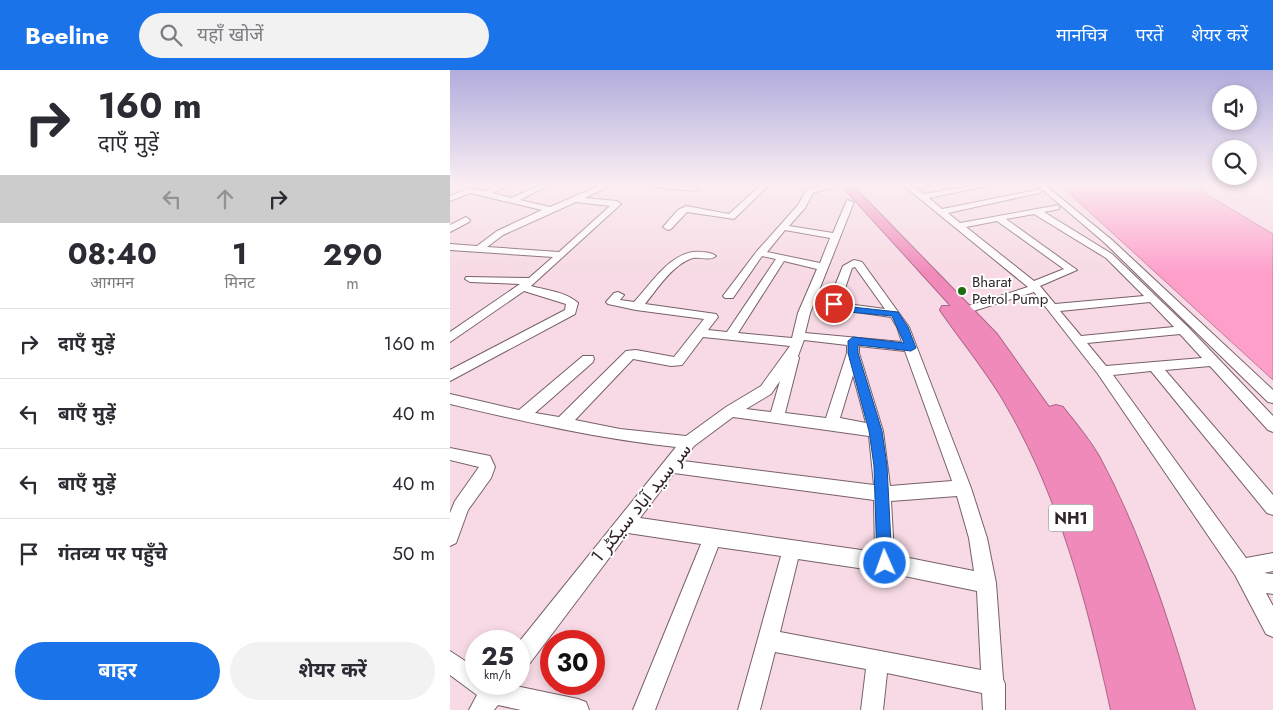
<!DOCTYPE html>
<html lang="hi">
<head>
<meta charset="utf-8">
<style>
	body { margin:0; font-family:Jost,Vazirmatn,"Noto Sans Devanagari",sans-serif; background:#f2f2f3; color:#2b2b33; height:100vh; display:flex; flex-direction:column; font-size:19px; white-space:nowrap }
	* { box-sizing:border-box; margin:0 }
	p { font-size:16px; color:#7c7c81 }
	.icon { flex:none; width:28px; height:28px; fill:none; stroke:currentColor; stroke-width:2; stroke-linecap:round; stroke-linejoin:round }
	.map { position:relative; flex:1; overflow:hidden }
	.drawer { display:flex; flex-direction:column; background:#fff; width:450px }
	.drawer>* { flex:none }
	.guide { background:#fff; color:#2b2b33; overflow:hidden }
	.buttons { position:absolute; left:762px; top:15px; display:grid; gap:10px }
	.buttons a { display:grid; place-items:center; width:45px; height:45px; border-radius:50%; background:#fff; box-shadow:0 2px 8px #0003; font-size:25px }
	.speed { position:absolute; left:15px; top:560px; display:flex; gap:10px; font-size:25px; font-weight:700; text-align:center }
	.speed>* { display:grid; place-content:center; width:65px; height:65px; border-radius:50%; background:#fff; box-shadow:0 2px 8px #0003; line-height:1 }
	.speed small { font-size:12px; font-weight:400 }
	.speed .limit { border:8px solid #d22; background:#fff; color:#111 }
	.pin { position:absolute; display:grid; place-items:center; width:42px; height:42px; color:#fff; margin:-21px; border:2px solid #fff; border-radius:50%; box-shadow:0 1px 5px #0007 }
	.me { position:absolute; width:55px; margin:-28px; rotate:358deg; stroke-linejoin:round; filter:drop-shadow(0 0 4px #0008) }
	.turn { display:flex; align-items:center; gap:18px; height:105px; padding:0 15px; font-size:22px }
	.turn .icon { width:65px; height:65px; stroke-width:2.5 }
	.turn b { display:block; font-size:35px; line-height:42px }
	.lanes { display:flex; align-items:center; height:48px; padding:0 15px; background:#0003; justify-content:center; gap:25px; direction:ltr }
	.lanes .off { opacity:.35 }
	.eta { display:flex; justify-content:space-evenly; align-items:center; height:85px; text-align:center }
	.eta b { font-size:30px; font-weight:700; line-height:35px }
	.primary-button { display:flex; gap:10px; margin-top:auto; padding:10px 15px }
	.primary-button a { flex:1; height:58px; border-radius:30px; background:#1a73e8; color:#fff; font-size:20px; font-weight:700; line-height:58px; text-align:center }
	.primary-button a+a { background:#f2f2f3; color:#2b2b33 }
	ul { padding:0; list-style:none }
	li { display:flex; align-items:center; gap:15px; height:70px; padding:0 15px; border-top:1px solid #e1e1e2 }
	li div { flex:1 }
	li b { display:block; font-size:19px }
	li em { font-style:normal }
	header { display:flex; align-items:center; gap:30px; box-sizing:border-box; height:70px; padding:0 25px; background:#1a73e8; color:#fff }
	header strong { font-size:24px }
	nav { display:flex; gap:28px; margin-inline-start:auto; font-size:18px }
	.search { width:350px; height:45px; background:#f2f2f3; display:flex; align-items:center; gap:12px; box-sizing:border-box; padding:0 18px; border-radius:28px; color:#7c7c81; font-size:19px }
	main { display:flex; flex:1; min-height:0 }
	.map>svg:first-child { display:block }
</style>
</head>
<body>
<header>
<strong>Beeline</strong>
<div class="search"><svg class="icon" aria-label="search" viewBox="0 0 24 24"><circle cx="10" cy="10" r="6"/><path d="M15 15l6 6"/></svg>यहाँ खोजें</div>
<nav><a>मानचित्र</a><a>परतें</a><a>शेयर करें</a></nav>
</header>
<main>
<section class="drawer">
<div class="guide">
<div class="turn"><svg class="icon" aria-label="right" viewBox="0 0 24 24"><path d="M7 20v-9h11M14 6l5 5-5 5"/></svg><div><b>160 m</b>दाएँ मुड़ें</div></div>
<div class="lanes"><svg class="icon off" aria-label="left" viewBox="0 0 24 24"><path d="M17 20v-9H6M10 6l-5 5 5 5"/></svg><svg class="icon off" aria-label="ahead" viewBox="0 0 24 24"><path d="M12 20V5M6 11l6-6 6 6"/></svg><svg class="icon" aria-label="right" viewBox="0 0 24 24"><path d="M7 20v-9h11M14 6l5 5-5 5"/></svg></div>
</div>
<div class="eta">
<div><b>08:40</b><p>आगमन</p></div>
<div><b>1</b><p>मिनट</p></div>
<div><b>290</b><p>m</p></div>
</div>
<ul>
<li><svg class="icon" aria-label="right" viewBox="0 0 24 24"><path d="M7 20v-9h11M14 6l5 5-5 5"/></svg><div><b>दाएँ मुड़ें</b></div><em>160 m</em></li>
<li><svg class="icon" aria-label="left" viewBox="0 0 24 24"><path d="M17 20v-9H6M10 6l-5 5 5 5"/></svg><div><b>बाएँ मुड़ें</b></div><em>40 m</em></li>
<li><svg class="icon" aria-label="left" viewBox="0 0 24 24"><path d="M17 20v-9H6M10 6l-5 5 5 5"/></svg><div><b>बाएँ मुड़ें</b></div><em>40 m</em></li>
<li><svg class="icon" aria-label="arrive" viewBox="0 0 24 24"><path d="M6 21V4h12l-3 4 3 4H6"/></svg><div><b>गंतव्य पर पहुँचे</b></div><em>50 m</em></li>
</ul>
<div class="primary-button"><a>बाहर</a><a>शेयर करें</a></div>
</section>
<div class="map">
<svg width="823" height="640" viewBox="0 0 823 640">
	<rect width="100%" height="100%" fill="#f7dae5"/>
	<path fill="#fe9fca" stroke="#c07a9a" d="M610,115H741L823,164V310Z"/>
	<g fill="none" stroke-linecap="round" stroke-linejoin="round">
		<path fill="#fe9fca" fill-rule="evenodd" d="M811,115H823V122Z"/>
		<g stroke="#78606a" stroke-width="2">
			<path id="minor" d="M49,115H59L42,123L62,128L89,115H98L70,130L100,137L151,115H161L135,128L167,131L171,134L81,216C95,220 117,222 128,233L125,244L0,311V300L115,240L116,234L74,221L0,272V262L70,214L20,212L15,209L16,207L79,208L103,187L0,180V174L27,176L47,161L92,140L20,123L0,131V126L19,118L34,121ZM126,132L160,136L109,182L37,177L53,165Z
				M200,115C212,114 238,112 248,119L244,121L204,117Z
				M311,115H319L284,149L237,142L221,159L218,160L213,157L228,140L236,136L279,144Z
				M377,115H389L363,123L355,138L339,156L383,163L397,130L404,132L360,243L355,263L452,272L447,257L441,247L385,239L379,236L378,233L393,196L404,190L412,192L459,257L521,418L537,468L546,513L553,609L555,614V640H533L532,623L437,603L433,640H411L416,599L325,582L310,640H288L331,486L268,477L205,640H183L251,474L178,463L77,597L69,600V572L226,377C149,369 75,352 0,334V324L69,340L133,286H143L144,289L143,292L85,343L109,347L176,281L186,280L224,287L254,249L186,240L158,234L156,232L164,223L168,222L174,225L170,230L184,232C202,213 222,179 251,182C257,182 262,183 266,186C259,192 248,185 240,189C222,196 207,219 195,234L266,244L268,247L258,260L277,262L326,189L312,186L283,228H275L273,226L307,181L348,135L357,119ZM335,160L380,168L370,193L317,182ZM334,191L367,199L348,243L342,268L288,263ZM405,197L435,239L390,233L402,198ZM253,267L340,276L311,316L276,337L236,366L170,359L125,350L183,289L221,296L232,295ZM354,270L397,275V283L376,348L335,343L349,288L348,286ZM409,276L455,281L502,411L440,416L433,361L409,283ZM403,305L416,353L390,348ZM330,311L321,342L296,339L321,324ZM283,347L419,366L424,415L233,391L244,376ZM224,403L424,430L425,482L190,448ZM507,426L519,468L524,501L444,485L441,431ZM348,489L435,502L527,521L531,600L330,562Z
				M453,115H461L474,124L528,115H542L479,128L492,139L591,119L587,115H595L662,170L823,320V333L818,332L656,174L593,120L589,123L498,143L510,153L609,135V139L594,142L662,184L738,257L823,346V362L818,360L760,296L715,300L823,425V445L817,443L701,301L663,305L796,488L823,483V501L814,503L823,504V524L816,523L823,536V567L816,564L785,505L648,304L584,222L520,242H512L510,240L512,238L578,217ZM584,144L656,188L694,226L605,234L590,216L627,200L556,149ZM547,151L614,199L584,211L516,157ZM700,232L724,257L631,266L610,241ZM730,264L752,288L656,296L637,273Z
				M16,147L20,150L19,152L0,162V155Z
				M0,378L40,386L45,397L41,408L18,440L6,473L0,476V443L5,431L29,397L0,390Z
				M0,581L26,598V614H61V615L128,629L136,632L139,640H71L48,635L44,640H19L27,625L0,605Z"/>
		</g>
		<g stroke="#ad6788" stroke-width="2">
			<path id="highway" d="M391,115H402L547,264L599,337L606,335L613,337C626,354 641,371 651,390C693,469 720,555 745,640H661C638,534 610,427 555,333C536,300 511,271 490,240L492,236H501Z"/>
		</g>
		<use href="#minor" fill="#fff" fill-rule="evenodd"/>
		<use href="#highway" fill="#f08aba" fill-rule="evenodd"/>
	</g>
	<linearGradient id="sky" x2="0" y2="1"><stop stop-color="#b1acdc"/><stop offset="0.56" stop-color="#fbeef3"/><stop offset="1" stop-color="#fbeef3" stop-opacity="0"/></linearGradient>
	<rect width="823" height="204" fill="url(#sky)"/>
	<path fill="#1a73e8" stroke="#114b97" d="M384,231L393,236L448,242L458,257L466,278L461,281L408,275V283L432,361L437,396L442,493L440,498L435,500L429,498L427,493L424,396L419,361L398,283V271L403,267L454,273L442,246L388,241L380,236L379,234Z"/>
	<circle fill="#1c6c10" stroke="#fff" stroke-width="2" cx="512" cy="221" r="5"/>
	<g text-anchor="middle" stroke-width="4" stroke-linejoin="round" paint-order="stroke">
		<g font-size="15" fill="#30252a" stroke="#fff" text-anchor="start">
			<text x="522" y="217">Bharat<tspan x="522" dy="17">Petrol Pump</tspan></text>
		</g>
		<rect fill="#fff" stroke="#6e666a" stroke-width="1" x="598.5" y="434.5" width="45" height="27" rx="4"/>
		<g font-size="16" font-weight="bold" fill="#30252a">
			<text x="621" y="454">NH1</text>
		</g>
		<g font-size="18" fill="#30252a" stroke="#fff">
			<text transform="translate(191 433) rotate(-51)" y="6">سر سید آباد سیکٹر 1</text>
		</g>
	</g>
</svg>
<div class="buttons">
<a><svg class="icon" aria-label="sound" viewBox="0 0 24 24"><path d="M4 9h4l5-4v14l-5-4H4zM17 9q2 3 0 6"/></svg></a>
<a><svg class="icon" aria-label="search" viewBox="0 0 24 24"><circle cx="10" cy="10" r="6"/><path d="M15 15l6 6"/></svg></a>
</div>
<div class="speed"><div>25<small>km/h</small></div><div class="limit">30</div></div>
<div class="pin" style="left:384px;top:234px;background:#d93025"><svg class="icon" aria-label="arrive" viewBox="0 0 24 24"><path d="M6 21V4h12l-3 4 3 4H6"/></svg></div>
<svg class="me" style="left:435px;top:493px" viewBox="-20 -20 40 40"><circle r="17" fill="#1a73e8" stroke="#fff" stroke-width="3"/><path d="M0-11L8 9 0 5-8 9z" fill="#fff"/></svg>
</div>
</main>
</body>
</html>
